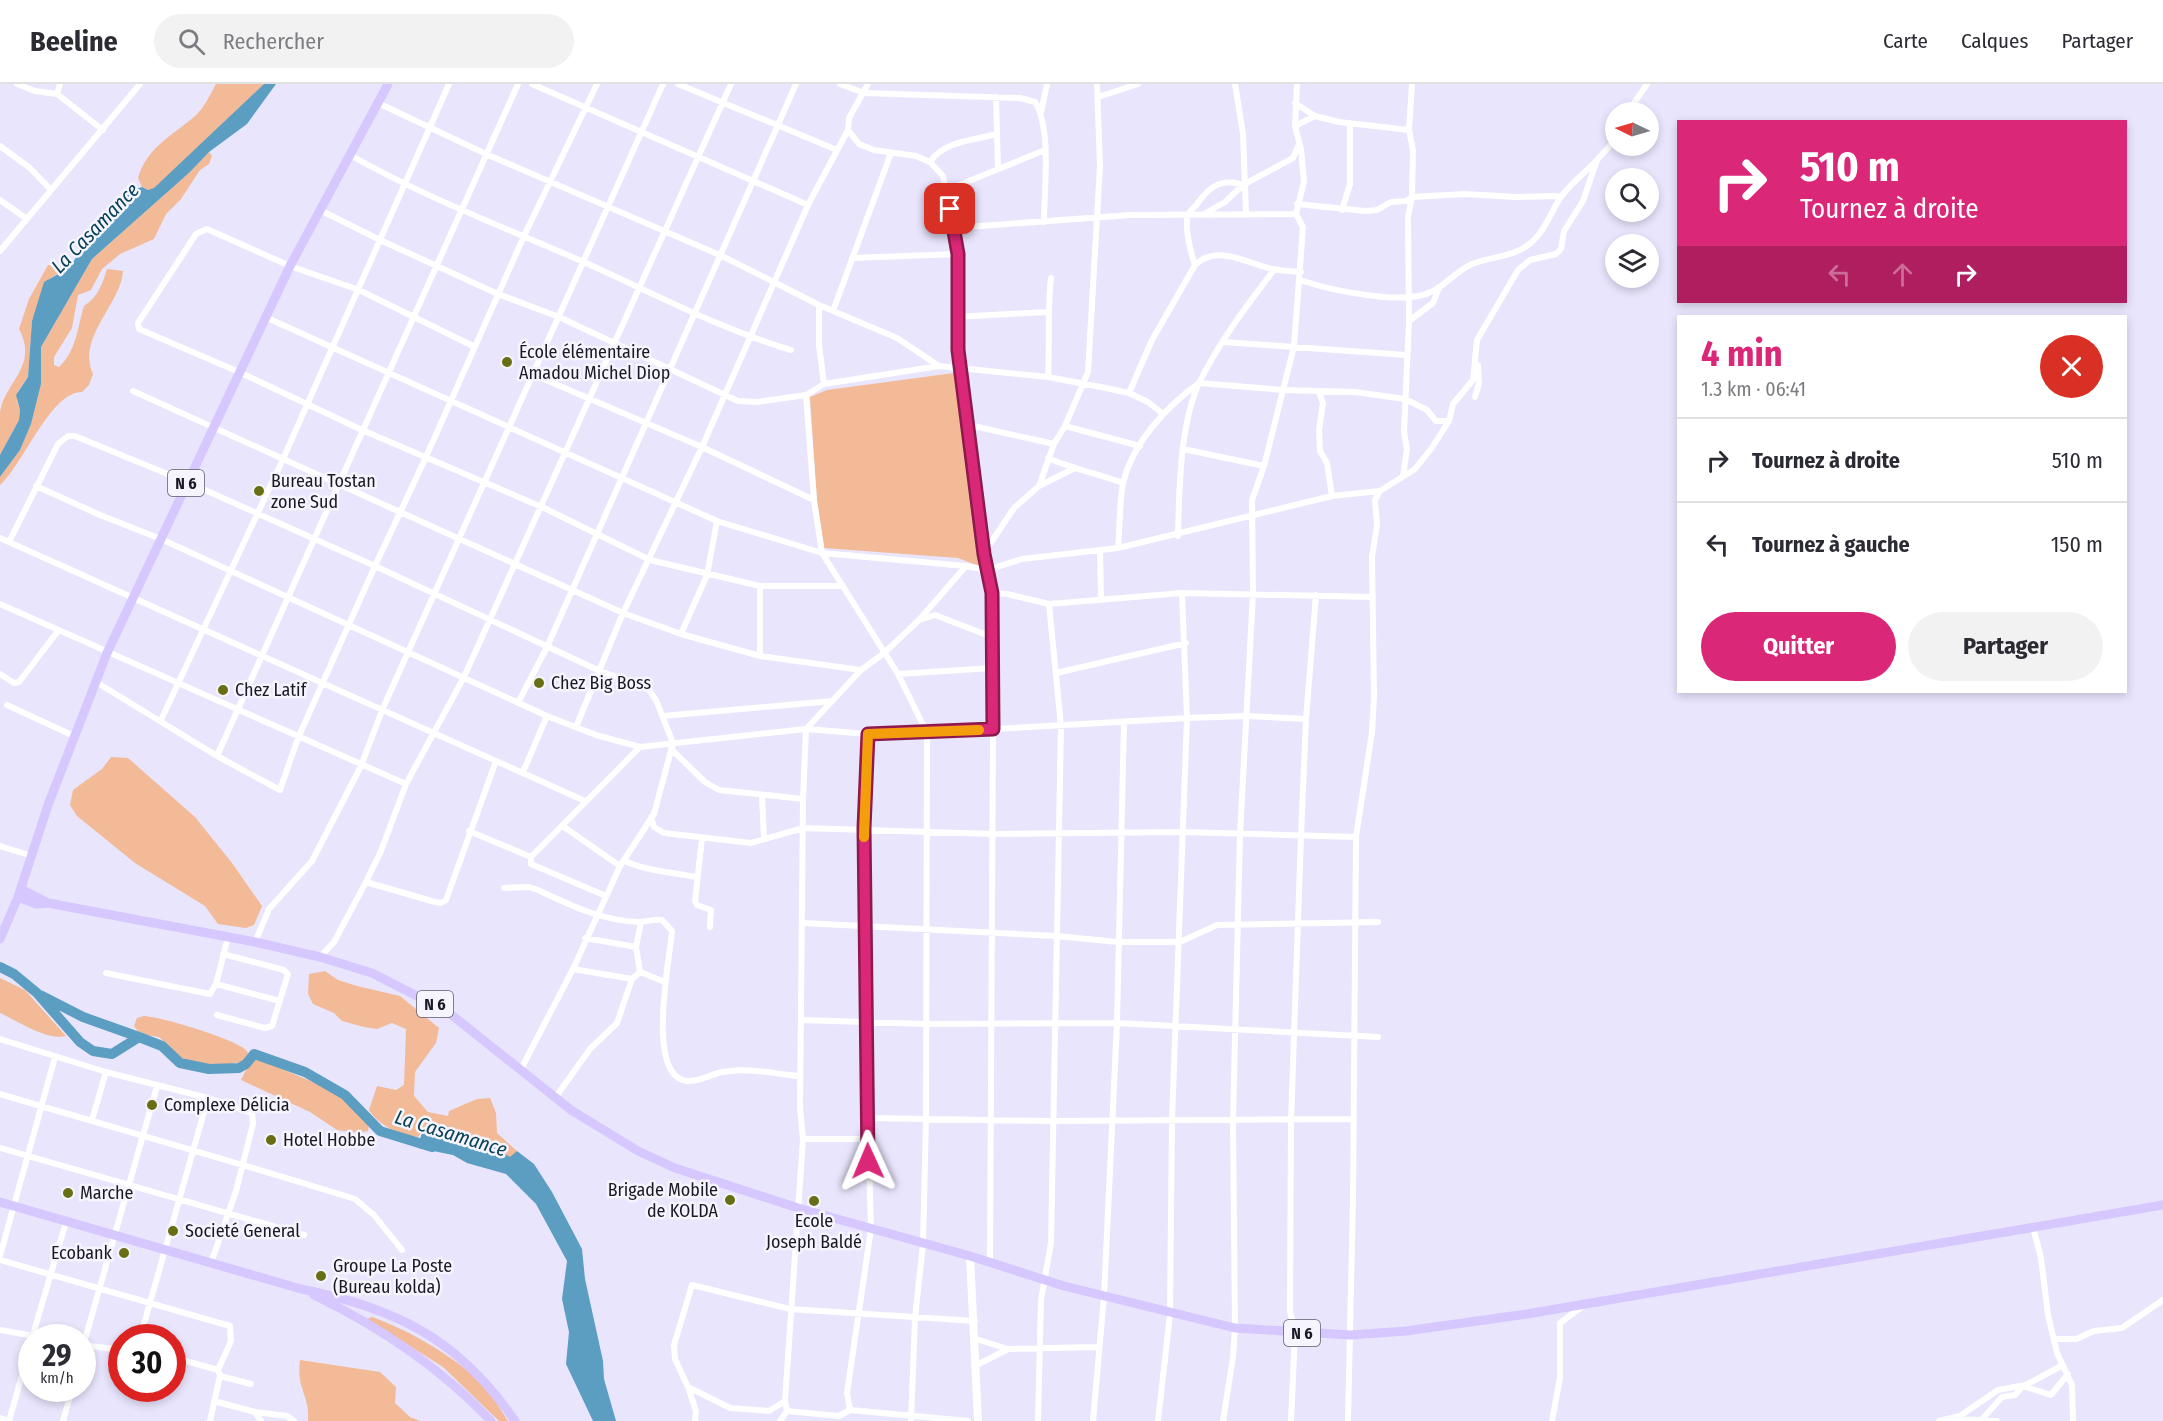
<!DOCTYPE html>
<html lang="fr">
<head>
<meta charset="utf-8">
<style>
	body { margin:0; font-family:"Fira Sans Condensed",sans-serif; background:#f2f2f3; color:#2b2b33; height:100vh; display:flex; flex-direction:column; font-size:22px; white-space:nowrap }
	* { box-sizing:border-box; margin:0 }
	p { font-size:20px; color:#7c7c81 }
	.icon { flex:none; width:33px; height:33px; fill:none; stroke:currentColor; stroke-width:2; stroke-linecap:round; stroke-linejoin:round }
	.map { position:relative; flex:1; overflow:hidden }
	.drawer { position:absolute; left:1677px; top:231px; width:450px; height:378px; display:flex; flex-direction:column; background:#fff; border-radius:0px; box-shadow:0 3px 9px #0003 }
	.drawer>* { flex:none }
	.top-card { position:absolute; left:1677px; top:36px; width:450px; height:183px; border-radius:0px; box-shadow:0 3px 9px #0003; background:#db2777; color:#fff; overflow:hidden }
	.needle { width:39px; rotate:275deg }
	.buttons { position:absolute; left:1605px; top:18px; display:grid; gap:12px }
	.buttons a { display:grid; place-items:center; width:54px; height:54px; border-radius:50%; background:#fff; box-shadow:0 3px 9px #0003; font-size:30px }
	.speed { position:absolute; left:18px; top:1240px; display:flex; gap:12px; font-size:30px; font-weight:700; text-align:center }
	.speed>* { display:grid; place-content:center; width:78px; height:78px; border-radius:50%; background:#fff; box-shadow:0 3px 9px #0003; line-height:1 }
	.speed small { font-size:15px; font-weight:400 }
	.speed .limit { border:9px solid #d22; background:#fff; color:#111 }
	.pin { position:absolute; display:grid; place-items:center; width:51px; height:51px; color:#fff; margin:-26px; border-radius:12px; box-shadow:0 3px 9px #0006 }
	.me { position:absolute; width:66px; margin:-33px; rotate:359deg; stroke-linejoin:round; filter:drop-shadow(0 0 4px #0008) }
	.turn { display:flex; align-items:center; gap:21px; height:126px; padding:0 24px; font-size:27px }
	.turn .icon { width:78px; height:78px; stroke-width:2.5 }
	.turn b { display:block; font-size:42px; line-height:51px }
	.lanes { display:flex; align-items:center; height:57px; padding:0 24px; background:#0003; justify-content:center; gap:30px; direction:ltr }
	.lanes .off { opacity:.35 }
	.round { display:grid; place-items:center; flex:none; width:63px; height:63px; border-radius:32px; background:#f2f2f3 }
	.overview { display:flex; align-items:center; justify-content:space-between; height:102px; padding:0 24px }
	h1 { font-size:36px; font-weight:700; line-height:45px; color:#db2777 }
	.cta { display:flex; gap:12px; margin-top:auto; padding:12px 24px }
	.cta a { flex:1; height:69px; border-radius:36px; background:#db2777; color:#fff; font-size:24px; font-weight:700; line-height:69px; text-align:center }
	.cta a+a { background:#f2f2f3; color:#2b2b33 }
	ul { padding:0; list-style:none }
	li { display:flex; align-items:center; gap:18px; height:84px; padding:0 24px; border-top:2px solid #e1e1e2 }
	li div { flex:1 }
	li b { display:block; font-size:22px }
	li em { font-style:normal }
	header { display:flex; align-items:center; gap:36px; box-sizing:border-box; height:84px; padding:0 30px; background:#fff; border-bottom:2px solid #e1e1e2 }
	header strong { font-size:28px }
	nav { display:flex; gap:33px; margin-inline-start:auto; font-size:21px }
	.search { width:420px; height:54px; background:#f2f2f3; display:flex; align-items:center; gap:15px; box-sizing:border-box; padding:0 21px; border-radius:33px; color:#7c7c81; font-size:22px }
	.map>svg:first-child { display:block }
</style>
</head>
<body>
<header>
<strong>Beeline</strong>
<div class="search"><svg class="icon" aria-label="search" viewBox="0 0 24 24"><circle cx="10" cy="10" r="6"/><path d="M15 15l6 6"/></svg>Rechercher</div>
<nav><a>Carte</a><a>Calques</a><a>Partager</a></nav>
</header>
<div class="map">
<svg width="2163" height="1337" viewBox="0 0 2163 1337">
	<rect width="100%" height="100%" fill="#e9e5fd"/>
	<path fill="#f2ba96" d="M216,0H264L154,105L148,106L142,103L138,94C147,63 172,52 195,32C204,24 210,11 216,0Z
		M209,68L212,72L209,80L200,86L181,115L166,130L154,155L120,170L102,185L91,206L78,211L72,244L54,273V281L59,283C77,266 77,244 84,222C98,213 102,201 107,185L123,187C121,220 76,254 93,290L89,301L82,308C50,308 24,380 0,401V393L20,366L31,340L41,300V263L92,175L190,88Z
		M48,181L69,184L50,194L32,237L28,293L18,307L17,317L20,326L19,336L0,371C0,357 0,341 0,328C5,298 39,282 19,245L29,215Z
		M954,289L958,290L982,479L979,482L958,474L824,464L817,417L810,313L827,306Z
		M111,673L128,674L195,733L232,779L262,822L254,841L246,844L218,840L205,822L135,779L77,732L70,721L73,706L102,685Z
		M325,887L338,896L357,902L400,912L439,944L436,959L415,988L414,1012L428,1028L448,1032L449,1027L477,1015L490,1014L496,1029L497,1049L517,1067L511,1074L477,1053L422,1048L418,1053C399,1050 379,1042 369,1026L377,1002L396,1006L404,1001L406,945L392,939L377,945L364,943L342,937L334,929L313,920L308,910L309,890Z
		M0,894L25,906L66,952C48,957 17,937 0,929Z
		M144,932C162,933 235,955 246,966C247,967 250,973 251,974L242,978L210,983L179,973L159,953L140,950L134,942L137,934Z
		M256,974L334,1007L345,1014L369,1041L368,1047L359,1049L337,1046L310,1028L241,996L250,978Z
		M372,1233C409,1246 461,1276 487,1305C495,1315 501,1327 508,1337H499L443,1283L367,1235Z
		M300,1276L380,1288L396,1303L395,1319L410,1333L420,1337H308C310,1311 296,1305 300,1276Z"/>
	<path fill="#5c9dc2" d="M264,0H276L247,40L209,68L190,88L92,175L41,263V300L31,340L20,366L0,393V371L19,336L20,326L16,311L28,293L32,237L44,198L69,184L102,135C118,128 117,110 142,103L148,106L154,104Z
		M422,1048C463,1046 476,1052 510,1073L517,1067L534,1080L552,1108L582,1165L585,1195L603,1277L604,1295L616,1337H593L566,1280L569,1248L562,1215L567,1177L536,1120L506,1090L467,1079L453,1071L418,1064Z"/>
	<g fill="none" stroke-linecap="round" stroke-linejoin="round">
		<path stroke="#5c9dc2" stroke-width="10" d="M0,883L14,890L37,909L80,958L93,967L112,970L139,953L162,962L180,979L209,985L239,984L246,980L254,970L305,988L345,1011L380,1047L432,1063
			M40,911L83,933L139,953"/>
		<path stroke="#fff" stroke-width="6" d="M17,0L35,7L57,10L103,46
			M532,0L808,121
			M678,0L837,66
			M840,0L864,9L1020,14L1035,18C1052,45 1044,106 1044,138
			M1235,0L1243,50L1246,129
			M57,10L60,0
			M996,13L998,85
			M1098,13L1138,0
			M378,19L486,70L722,172L819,221L897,254L939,282
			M1295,19L1315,32L1339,38L1409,46
			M1041,28L1047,0
			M1628,28L1647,0
			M1295,42L1315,32
			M848,46L859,60L874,66L916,72L930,78L943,92L958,170L959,266L984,470L992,509L993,645L990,1178
			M0,62L30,84L51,106
			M350,71C426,114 506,144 586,179C655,210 720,245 791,266
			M930,78C944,57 974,56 997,50
			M947,106L1045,66
			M0,116L27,135
			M1297,120L1365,127L1377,126L1391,118L1406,117L1412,113L1465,110L1516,113L1561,112
			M320,126L380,156L498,210L559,233L738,317L757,318L806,311L824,300L939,282L1048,293L1101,303L1129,309L1148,318L1163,330
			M1342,126L1350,100V39
			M1204,130L1225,118L1243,101L1293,74L1299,60
			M953,144L1130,131L1296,130
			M0,167L140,0
			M852,174L958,170
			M1195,181C1191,170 1184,142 1188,131C1189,127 1195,123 1197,120C1209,103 1222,93 1243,101
			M1300,196C1330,206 1402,222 1431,208C1446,201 1456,187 1472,180C1494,171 1517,174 1535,155C1547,143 1551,127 1561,113C1571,99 1585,89 1596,77
			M819,221V261L824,300
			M833,227L891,69
			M265,233L717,437L822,469L898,590L927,649L926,1034L923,1160L915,1234L911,1337
			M956,233L1047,228
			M1409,237L1433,219L1439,204
			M1224,258L1406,271
			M475,263L359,206L290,182L207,145L196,150L138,239L139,245L239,288L362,346L542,423L650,476L760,502H843
			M532,290L702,363L814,416L822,469L966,482
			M1048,293C1050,259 1047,227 1051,194
			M133,307L623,529L681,550L760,572L861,586
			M1319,308L1323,319L1319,346L1320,367L1327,379L1332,412
			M1129,309L1152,256L1195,181C1217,159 1247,180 1273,185C1282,187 1292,187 1301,188
			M806,311L814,416
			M1475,313L1479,299L1478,281
			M969,341L1054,360
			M1065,342L1140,362
			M1183,365L1264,382
			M1048,374C1073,385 1098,390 1123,399
			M1403,392L1407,365L1404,348L1409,237L1408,133L1412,113L1413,66L1409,46L1412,0
			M36,402L100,431L161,455L547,632L596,651L640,663L806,645L868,650L927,649L1187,634L1246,632L1306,635
			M1039,402L1073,385
			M1178,452C1179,406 1180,338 1200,297C1220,257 1247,221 1274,186
			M0,454L585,717
			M9,458L58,360L68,352H75L187,398L375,482L600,587L637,600L649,606L656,616L673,659L654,730L620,782L573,885L520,987
			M1118,464C1120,444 1119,420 1123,400C1132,359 1167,322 1199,299L1283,306L1355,308L1405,315L1427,326L1436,337H1449
			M1100,466L1101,516
			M984,469L1014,424L1039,402L1054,360L1065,342L1088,288L1100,82L1097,0
			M760,502V572
			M992,509L1007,510L1049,520L1061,642L1051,1159L1041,1216L1038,1337
			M0,520L406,700
			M1049,520L1182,509L1372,513
			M919,536L935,531L992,553
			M681,550L707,491L717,437
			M1056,589L1186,559
			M0,590L14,599L19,598L58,547
			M898,590L993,584
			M96,598L217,672L280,706L298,654L375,482L426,373L524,152L597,0
			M519,617L547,563L796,0
			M7,621L74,652
			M663,632L832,617
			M161,636L283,375L449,0
			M576,643L623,529L702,363L808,121L848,46L849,34L868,0
			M868,650L864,744L865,936L871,1145L847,1309L850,1326L839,1332L787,1327L785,1317L803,1055L800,1024L803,715L806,645L861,586L883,570L919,536L966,482L987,486L1022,475L1118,464L1332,412L1380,407L1415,385L1431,365L1449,337L1453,320L1473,296L1477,256L1518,186L1530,176L1556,170L1561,165L1564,147L1583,117L1597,76L1616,55
			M671,665L705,698L719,706L803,715
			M217,672L518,0
			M523,688L547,632
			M762,711L764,755
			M651,733L654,743L664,749L751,759L803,744L993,750L1183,748L1356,753
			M564,743L620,782
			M469,747L531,773
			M702,754L695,817L697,821L711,826L710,843
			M0,762L32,772
			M531,773L640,663
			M531,773V780L606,812
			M625,777C646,787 672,788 696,793
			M366,798L435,818L441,819L446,816L496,677
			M504,804L529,803L538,806C570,821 602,837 639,838C647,838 653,835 662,836L672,847C670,874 645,993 687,997C699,998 711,990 723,988C747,983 775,990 800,992
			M803,839L1056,852L1118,858H1180L1217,841L1378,838
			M585,854L636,863
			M255,858L269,825L312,777L361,682L383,624L663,0
			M320,873L334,858L366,798L381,767L406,700L464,593L731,0
			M573,885L632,895L640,888L665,898
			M640,888L636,863L641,838
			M106,889L210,910L216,900L228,853
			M216,900L280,917
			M217,931L265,944L272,942L288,890L284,886L223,870
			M801,936L926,940L1117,939L1378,953
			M0,955L106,988L208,1014L252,1029L253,1040L236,1107L211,1179
			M0,1010C118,1045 237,1078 355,1115L374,1131L402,1166
			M555,1014L590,965L617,939L632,895
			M868,1034L1052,1037L1354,1035
			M92,1036L106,988
			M803,1055H867
			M0,1064L304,1151
			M2033,1143L2041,1174L2048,1231L2057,1269L2072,1301L2073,1337
			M0,1172L55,973
			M0,1176L230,1242L231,1257L218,1286
			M0,1246L45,1254
			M32,1254L66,1138
			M140,1254L208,1014
			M976,1255L1008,1265L1098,1263
			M2055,1255H2076L2094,1247L2122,1244L2163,1216
			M82,1261L122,1266
			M82,1266L157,1002
			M172,1273L218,1286L220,1292L251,1300
			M977,1281L1008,1265
			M688,1303L696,1327L695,1337
			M214,1317L255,1328L287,1332L294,1337
			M785,1317L769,1327L730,1324L688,1303L675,1275L674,1261L692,1201L790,1225L975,1237
			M850,1326L968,1337
			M255,1328L261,1337
			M0,1334L9,1337L32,1256
			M1983,1334L2002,1313L2015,1311L2023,1302L2051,1311L2068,1290
			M1956,1335L1997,1337
			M63,1337L72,1305
			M210,1337L220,1292
			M780,1337L787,1327
			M1093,1337L1104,1212L1117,939L1124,638
			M1158,1337L1170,1230L1172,1036L1187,634L1182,509
			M1223,1337L1233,1273L1235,1244L1233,1037L1240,750L1253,509L1252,416L1264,382L1294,262L1303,143L1296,130L1304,98L1301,65L1295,42L1297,0
			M1291,1337L1295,1249L1290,1227L1291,1037L1301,752L1306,635L1316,511
			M1348,1337L1353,1115L1356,753L1372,648L1374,612L1372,473L1377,441L1375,416L1380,407
			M1552,1337L1560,1294V1239L1583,1222
			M1939,1337L1960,1332L1998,1306L2026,1301L2063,1281"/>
		<path stroke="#fff" stroke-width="8" d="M970,1172L978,1337"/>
		<path stroke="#d6c8ff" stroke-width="9" d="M21,805L48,819
			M18,813L36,820L48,819L255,858L320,873L372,889L448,928L571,1026L638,1067L675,1084L798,1124L970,1172L1064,1202L1235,1244L1350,1251L1406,1247L1527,1230L2163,1121
			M0,855L18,813L48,721L107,569L290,182L388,0
			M0,1118L301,1205C396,1224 459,1255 515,1337
			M314,1211C380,1243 440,1283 491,1337"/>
	</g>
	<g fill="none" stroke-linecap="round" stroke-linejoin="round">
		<g stroke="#8e194d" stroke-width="15">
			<path id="route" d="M868,1077L864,744L868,650L993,645L992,509L984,470L958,266V170L950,125"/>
		</g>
		<use href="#route" stroke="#db2777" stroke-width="10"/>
		<path stroke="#f59e0b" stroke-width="10" d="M864,753L868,650L979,646"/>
	</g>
	<g fill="#676e14" stroke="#f6f5fd" stroke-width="2">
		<circle cx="507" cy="278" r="6"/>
		<circle cx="259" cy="407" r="6"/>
		<circle cx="539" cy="599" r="6"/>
		<circle cx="223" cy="606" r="6"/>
		<circle cx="152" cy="1021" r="6"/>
		<circle cx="271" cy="1056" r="6"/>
		<circle cx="68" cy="1109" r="6"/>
		<circle cx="730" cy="1116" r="6"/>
		<circle cx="814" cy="1117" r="6"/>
		<circle cx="173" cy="1147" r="6"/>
		<circle cx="124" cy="1169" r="6"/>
		<circle cx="321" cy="1192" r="6"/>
	</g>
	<g text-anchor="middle" stroke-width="5" stroke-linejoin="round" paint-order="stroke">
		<g fill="#f6f5fd" stroke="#5d5b67" stroke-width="1.5">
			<rect x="168" y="386" width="36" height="26" rx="4.5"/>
			<rect x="417" y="907" width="36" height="26" rx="4.5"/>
			<rect x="1284" y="1236" width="36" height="26" rx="4.5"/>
		</g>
		<g font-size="16" font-weight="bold" fill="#1c1927">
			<text x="186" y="405">N 6</text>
			<text x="435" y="926">N 6</text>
			<text x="1302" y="1255">N 6</text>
		</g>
		<g font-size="18" fill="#1c1927" stroke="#f6f5fd" text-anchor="start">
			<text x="519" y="274">École élémentaire<tspan x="519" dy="21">Amadou Michel Diop</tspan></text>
			<text x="271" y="403">Bureau Tostan<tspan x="271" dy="21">zone Sud</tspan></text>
			<text x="551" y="605">Chez Big Boss</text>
			<text x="235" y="612">Chez Latif</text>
			<text x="164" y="1027">Complexe Délicia</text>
			<text x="283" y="1062">Hotel Hobbe</text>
			<text x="718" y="1112" text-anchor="end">Brigade Mobile<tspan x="718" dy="21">de KOLDA</tspan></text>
			<text x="80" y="1115">Marche</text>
			<text x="814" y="1143" text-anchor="middle">Ecole<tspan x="814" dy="21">Joseph Baldé</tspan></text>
			<text x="185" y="1153">Societé General</text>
			<text x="112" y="1175" text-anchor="end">Ecobank</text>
			<text x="333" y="1188">Groupe La Poste<tspan x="333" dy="21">(Bureau kolda)</tspan></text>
		</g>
		<g font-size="20" font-style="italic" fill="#064059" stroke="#f6f5fd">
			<text transform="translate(95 144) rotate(-46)" y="7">La Casamance</text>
			<text transform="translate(451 1049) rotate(17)" y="7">La Casamance</text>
		</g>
	</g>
</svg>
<div class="buttons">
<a><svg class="needle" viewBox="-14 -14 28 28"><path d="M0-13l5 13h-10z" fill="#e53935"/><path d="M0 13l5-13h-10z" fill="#7c7c81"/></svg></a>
<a><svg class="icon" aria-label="search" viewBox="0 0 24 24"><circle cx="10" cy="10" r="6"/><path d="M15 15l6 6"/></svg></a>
<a><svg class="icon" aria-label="layers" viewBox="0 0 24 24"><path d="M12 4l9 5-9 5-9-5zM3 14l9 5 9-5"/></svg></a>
</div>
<div class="speed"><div>29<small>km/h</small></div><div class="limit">30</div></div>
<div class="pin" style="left:950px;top:125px;background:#d93025"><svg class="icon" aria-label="arrive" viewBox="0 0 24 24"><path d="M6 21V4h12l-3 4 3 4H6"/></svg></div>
<svg class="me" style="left:868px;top:1077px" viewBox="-20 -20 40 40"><path d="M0-17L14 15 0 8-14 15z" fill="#db2777" stroke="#fff" stroke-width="4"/></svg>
<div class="top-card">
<div class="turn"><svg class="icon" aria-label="right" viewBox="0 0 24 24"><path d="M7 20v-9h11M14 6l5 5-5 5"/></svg><div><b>510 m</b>Tournez à droite</div></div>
<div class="lanes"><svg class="icon off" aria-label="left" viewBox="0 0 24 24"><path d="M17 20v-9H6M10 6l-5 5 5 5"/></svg><svg class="icon off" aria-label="ahead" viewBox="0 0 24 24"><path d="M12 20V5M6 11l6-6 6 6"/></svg><svg class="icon" aria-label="right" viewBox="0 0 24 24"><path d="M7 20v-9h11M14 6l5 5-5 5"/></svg></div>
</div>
<section class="drawer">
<div class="overview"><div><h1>4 min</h1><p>1.3 km · 06:41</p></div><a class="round" style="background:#d93025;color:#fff"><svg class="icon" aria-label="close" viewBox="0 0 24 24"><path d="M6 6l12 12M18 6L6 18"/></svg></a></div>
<ul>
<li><svg class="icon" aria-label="right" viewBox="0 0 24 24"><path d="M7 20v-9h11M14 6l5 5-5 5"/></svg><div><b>Tournez à droite</b></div><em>510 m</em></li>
<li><svg class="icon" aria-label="left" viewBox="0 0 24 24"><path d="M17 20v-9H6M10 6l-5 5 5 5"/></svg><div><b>Tournez à gauche</b></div><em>150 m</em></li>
</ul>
<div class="cta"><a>Quitter</a><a>Partager</a></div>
</section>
</div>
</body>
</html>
